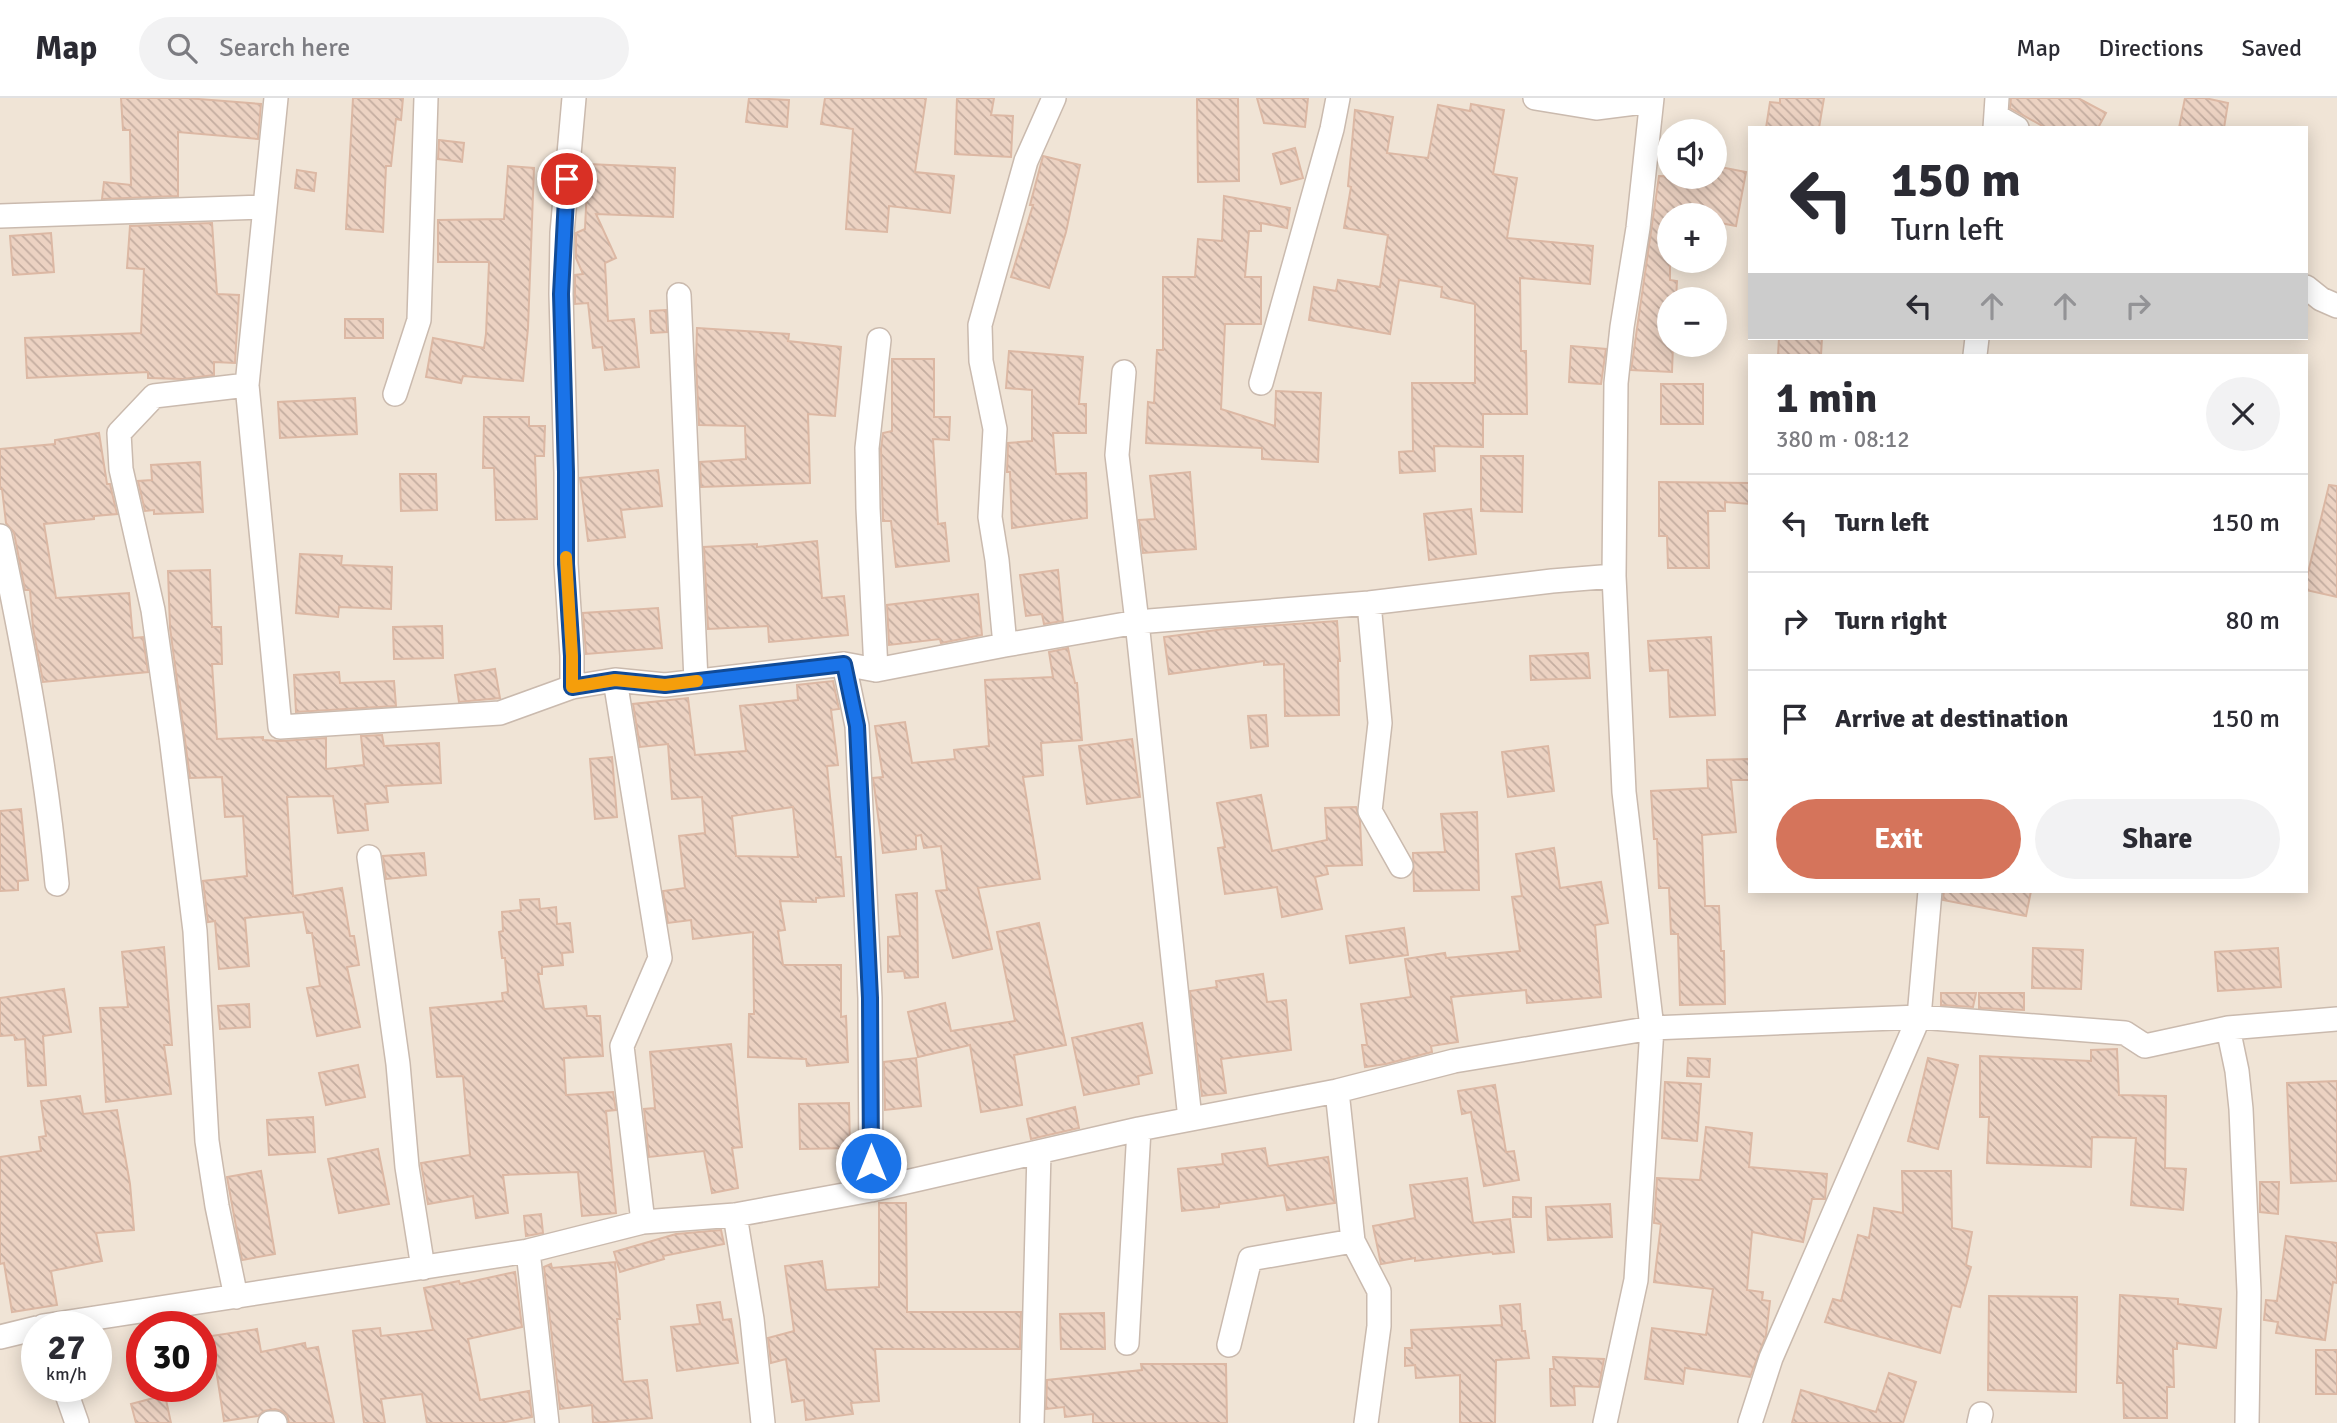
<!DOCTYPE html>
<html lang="en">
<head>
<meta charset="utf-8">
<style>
	body { margin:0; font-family:Signika,sans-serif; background:#f2f2f3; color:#2b2b33; height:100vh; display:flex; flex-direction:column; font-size:26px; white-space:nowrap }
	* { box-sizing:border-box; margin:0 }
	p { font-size:23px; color:#7c7c81 }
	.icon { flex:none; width:38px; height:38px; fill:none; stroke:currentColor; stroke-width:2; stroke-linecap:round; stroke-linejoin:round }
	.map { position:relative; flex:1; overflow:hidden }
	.drawer { position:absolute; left:1748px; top:256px; width:560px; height:539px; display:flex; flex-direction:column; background:#fff; border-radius:0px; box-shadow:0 4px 18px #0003 }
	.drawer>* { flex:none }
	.banner { position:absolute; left:1748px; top:28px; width:560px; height:214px; border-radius:0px; box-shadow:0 4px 18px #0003; background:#fff; color:#2b2b33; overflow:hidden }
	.fabs { position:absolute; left:1657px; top:21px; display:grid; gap:14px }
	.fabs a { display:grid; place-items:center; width:70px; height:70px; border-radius:50%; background:#fff; box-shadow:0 4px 18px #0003; font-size:35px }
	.speed { position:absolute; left:21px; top:1213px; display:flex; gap:14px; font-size:35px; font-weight:700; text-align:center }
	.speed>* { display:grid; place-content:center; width:91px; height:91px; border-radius:50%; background:#fff; box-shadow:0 4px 18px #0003; line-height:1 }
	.speed small { font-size:18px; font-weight:400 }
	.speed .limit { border:10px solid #d22; background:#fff; color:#111 }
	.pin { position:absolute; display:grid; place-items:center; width:60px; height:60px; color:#fff; margin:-30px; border:4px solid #fff; border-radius:50%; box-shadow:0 2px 7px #0007 }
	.me { position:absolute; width:77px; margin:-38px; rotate:0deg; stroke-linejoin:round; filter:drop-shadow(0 0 5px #0008) }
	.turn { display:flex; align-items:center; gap:24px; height:147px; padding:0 28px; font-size:32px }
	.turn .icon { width:91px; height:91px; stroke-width:2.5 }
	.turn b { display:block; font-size:49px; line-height:60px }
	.lanes { display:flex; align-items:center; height:66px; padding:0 28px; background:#0003; justify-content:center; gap:35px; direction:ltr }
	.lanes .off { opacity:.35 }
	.round { display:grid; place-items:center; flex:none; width:74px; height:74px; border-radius:37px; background:#f2f2f3 }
	.summary { display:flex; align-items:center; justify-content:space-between; height:119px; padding:0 28px }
	h1 { font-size:42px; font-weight:800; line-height:52px }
	.primary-button { display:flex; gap:14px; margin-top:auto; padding:14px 28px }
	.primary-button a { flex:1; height:80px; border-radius:42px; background:#d5745b; color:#fff; font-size:28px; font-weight:800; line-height:80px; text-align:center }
	.primary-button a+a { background:#f2f2f3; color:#2b2b33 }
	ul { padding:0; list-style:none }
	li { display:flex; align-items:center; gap:21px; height:98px; padding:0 28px; border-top:2px solid #e1e1e2 }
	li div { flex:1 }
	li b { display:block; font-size:26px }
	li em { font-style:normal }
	header { display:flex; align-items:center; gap:42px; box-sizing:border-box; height:98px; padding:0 35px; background:#fff; border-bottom:2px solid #e1e1e2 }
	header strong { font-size:33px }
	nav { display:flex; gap:38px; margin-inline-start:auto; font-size:24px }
	.search { width:490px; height:63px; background:#f2f2f3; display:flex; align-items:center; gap:18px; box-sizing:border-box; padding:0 24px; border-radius:38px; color:#7c7c81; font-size:26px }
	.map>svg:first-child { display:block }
</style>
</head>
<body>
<header>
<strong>Map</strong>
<div class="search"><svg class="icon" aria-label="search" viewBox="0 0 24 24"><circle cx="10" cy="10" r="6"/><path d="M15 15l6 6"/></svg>Search here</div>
<nav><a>Map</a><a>Directions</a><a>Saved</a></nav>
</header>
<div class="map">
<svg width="2337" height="1325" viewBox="0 0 2337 1325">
	<defs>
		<pattern id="building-back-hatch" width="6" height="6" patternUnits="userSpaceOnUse" patternTransform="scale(1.75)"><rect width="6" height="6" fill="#ecd2c2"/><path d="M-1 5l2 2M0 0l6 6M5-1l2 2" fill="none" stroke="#c4ada0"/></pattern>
	</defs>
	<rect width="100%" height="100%" fill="#faf2e7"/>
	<path fill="#f0e4d6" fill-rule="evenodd" d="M0,0H2337V1325H0ZM1750,30H2306V240H1750ZM1670,33H1715V79H1670ZM1670,117H1715V163H1670ZM1670,201H1715V247H1670ZM1750,257H2306V793H1750ZM37,1228H96V1288H37ZM142,1228H201V1288H142Z"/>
	<path fill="url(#building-back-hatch)" stroke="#dcb8a4" stroke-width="2" fill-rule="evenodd" d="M121,0H186L261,6L258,41L178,34V98L102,101L104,84L131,87L130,32H123Z
		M353,0H403L401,22L396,21L391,68H386L383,134L346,131Z
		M749,0L789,2L787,29L746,24Z
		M825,0H926L915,74L954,78L950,115L889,108L887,134L846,131L853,31L821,26Z
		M957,0H994L991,17L1013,18L1011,59L955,56Z
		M1197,0H1238L1239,83L1198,84Z
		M1257,0H1308L1305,29L1264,25Z
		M1780,0H1824L1819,30H1766L1770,4L1780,5Z
		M2011,0H2078L2106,15L2098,30H2046L2010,10Z
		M2185,0H2205L2228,5L2224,30H2179Z
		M1471,6L1504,12L1493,76L1517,80L1507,140L1593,148L1590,186L1520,180L1521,253H1526L1527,316H1483V349L1434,348L1435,373L1400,375L1399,354L1413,353L1412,285H1475V206L1441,199L1442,189L1399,182L1390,236L1309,222L1314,189L1336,193L1338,182L1380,189L1388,137L1344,130L1351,89L1348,88L1355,12L1393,19L1387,55L1428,60L1438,7L1470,13Z
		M439,42L464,45L462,64L438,61Z
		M1295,50L1303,80L1281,86L1273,56Z
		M1043,58L1080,67L1066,134L1049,190L1011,179L1033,107H1030Z
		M588,66L675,70L673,119L596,116L616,160L605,165L608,223L634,221L639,269L605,272L602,249L593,250L588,205L575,206V177L583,176L576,160V135L585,131Z
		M508,68L534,70L528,230L523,283L463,278L461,285L426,279L433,240L484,250L486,236L489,164H438V122L504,121Z
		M1715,68L1746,74L1736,128L1715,124V117H1670V182L1677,183L1676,201H1670V247H1673L1672,274L1631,272L1659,78L1715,79Z
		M297,72L316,75L314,93L295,90Z
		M1224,98L1290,110L1287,130L1261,125V133H1249L1245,179H1261V226H1225L1221,311L1275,328L1276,293L1321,295L1318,364L1262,361V350L1146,345L1148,304L1154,305L1157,252H1163V179H1195L1198,141L1222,143Z
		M212,125L217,196L239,197L235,265L214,264V277L183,281L148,280V274L27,280L25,240L141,235L144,171L127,170L130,128Z
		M51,135L54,174L13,177L10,138Z
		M666,212L667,234L651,235L650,213Z
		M345,221H383V240H345Z
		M697,230L789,236L788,243L841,249L835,318L808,316L810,385L701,389L700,364L746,361L745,328L699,327L696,265Z
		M1779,240H1822L1821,257H1778Z
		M1571,248L1606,251L1601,286L1569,284Z
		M1009,253L1083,259L1079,306H1086V335H1053L1056,376L1086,375L1087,420L1012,430L1010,374H1007L1008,345L1032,343V292L1006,290Z
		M892,261H934V319H950L949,342L933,341L938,426L945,425L949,463L896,469L891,423H883L881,351L883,335L892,333Z
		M1661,286H1703V326H1661Z
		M355,300L357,336L280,340L278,304Z
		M484,319H529V328H545L544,358H535L537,421L496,422L494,370H483Z
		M99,335L107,386H110L117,416L94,418V421L44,426L56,500L129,495L133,540L143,539L148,574L43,584L33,530L30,492H25L14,435L6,425L2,391H0V351L55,346V342Z
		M1481,358H1523L1522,414L1481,413Z
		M200,364L203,414L154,416V412L145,413L138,383L152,382L151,367Z
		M658,372L662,408L621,412L625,439L588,443L580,380Z
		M1190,374L1196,451L1143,455L1139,422L1155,421L1150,378Z
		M400,376H436L437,412L401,413Z
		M1659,384L1750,385V406L1725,404V413H1708L1709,470H1668L1667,438H1659Z
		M2329,387L2337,388V499L2306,492V483Z
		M1471,411L1476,456L1429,462L1424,416Z
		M817,443L822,500L844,498L848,537L769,544L768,528L708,531L704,449L757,446V449Z
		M300,456L342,458L341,467L392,469L391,511L339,509L338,519L296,515Z
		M210,472L212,529H221L222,566H212L217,641L263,639V642L281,643L326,640V671L364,667L361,638L382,637L384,648L439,645L441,685L386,688L388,704L365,706L368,732L338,735L333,698L287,699L293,798L342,790L350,838H354L359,867L347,869L360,929L317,938L307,890L320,888L312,835H307L303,814L245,820L249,868L219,871L215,823L208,824L203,783L247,778L243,718L225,719L222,679L190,680L170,530L168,473Z
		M1058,472L1063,523L1044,526L1042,516L1026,518L1020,477Z
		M978,496L982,537L941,545L940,541L889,547L887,507Z
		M658,510L662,550L586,556L583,515Z
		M1337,523L1340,563H1338L1339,617L1285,618L1284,566L1264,567V563L1169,576L1164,539L1224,531Z
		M442,528L443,560L394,561L393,529Z
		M1711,539L1715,617L1670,619L1668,572L1650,573L1648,543Z
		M1068,550L1075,585H1077L1082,642L1041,645L1043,677L1023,679L1040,781L978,790L992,851L953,860L936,793L947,792L941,748L924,750L921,737L916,738V751L883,755L873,680L883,679L875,628L905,624L912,665L955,661L954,652L989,648L985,582L1053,579L1049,554Z
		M1588,555L1590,580L1531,582L1530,558Z
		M495,571L500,600L459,604L455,577Z
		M339,574L340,585L394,583L396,608L296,614L294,577Z
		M833,583L839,611L831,612L838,667L827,668L836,759H841L844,798L816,800V804L780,803L785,832L778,833L783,867H841V919L846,918L848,964L807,968L806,961L748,959L749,916H754L753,834L693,841L691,822L668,825L663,793L685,790L679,738L705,735L702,699L672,701L668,646L640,649L633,606L688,600L695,657L746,653L740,608L798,602L797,587ZM793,709L798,759L736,758L732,718Z
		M1266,617L1268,648L1251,650L1248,618Z
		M1132,641L1140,699L1087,706L1079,648Z
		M1548,648L1554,693L1508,699L1502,654Z
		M612,659L617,719L595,721L590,661Z
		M1750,661V682H1731L1736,734L1702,737L1705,808H1719L1721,853H1724L1725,906L1680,907L1678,836H1671L1669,790H1659L1657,741H1654L1651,693L1708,690L1707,662Z
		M1261,697L1272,753L1327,742L1325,710L1356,709L1360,723L1362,767L1326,768L1328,776L1315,779L1322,811L1282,819L1277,789L1225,796L1218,750L1225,749L1217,705Z
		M21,711L28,782L18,783V792L0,793V713Z
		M1477,714L1479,792L1414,793L1413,755L1445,754L1441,716Z
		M1554,750L1560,790L1601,784L1608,825L1595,827L1601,899L1527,905L1526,892L1451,899L1458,944L1431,948L1432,954L1386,966L1365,969L1362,947H1367L1361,906L1411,899L1405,861L1445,855L1446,860L1520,853L1512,799L1522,798L1516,756Z
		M424,755L426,777L386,781L383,758Z
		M1944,793H2031L2026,818L1943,802Z
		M917,795L918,879L905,880L904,873L888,874V839L900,838L896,797Z
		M539,801L540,811L556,809L557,826L570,825L573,854L562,855L563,867L542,869V876H538L544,911L586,908L587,918H600L603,958L564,960L566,997L613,994L616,1012L606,1013L616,1115L582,1118L578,1074L503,1077L508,1115L476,1120L473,1098L428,1106L421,1065L470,1057L463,978L437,979L430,910L503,903L502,895L508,894L505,860H502L499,834L503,833L502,814L521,812L520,802Z
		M1039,825L1066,947L1014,957L1022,1007L981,1014L970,947L918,959L908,914L945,905L951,933L1015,923L997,834Z
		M1404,830L1408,857L1350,865L1346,838Z
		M164,849L172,947H164L171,996L106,1004L100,910L128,909L122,854Z
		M2033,850L2083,852L2081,891L2032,890Z
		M2278,850L2281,889L2218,893L2215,854Z
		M1263,876L1267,904L1286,902L1291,952L1221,961L1226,995L1202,998L1190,893L1217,889L1216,883Z
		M64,891L71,934L43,938L46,987L28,988L25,941L15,942L14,937L0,938V900Z
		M1941,895H1976L1973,909L1941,907Z
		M1979,895H2024V912L1979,910Z
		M249,906L250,929L220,931L218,908Z
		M1142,925L1152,975L1138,978L1139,986L1084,997L1072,940Z
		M731,946L742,1049L732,1050L738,1090L712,1095L704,1053L649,1059L644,1011L655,1010L650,954Z
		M2117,951L2119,997L2166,998L2165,1070L2186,1071L2183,1112L2131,1107L2136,1040L2092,1039L2091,1069L1987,1065L1989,1019H1980V958L2091,963V952Z
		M916,960L921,1008L885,1012L884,964Z
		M1688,960L1710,961L1709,979L1687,978Z
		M1928,960L1958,967L1938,1051L1908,1043Z
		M358,967L365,999L326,1007L319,975Z
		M2337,983V1083L2291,1085L2287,985Z
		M1665,984L1701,986L1697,1043L1662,1040Z
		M1495,987L1506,1054L1514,1053L1519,1082L1484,1088L1471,1014L1462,1016L1458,993Z
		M80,998L83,1016L117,1012L130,1086L134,1132L96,1135L102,1163L51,1173L57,1207L12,1214L4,1165L0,1166V1059L41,1053L39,1039L46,1038L41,1003Z
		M849,1005L850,1050L800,1051L799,1006Z
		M1075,1009L1079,1030L1031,1041L1027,1021Z
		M313,1019L315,1054L269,1057L267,1022Z
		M1706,1029L1752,1035L1749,1069L1827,1076L1825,1101H1812L1803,1144L1752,1134L1747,1192L1763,1194L1762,1202L1770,1203L1766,1237L1750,1279L1685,1270L1683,1286L1645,1281L1652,1230L1706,1237L1713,1191L1654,1184L1661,1126L1654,1125L1657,1080L1700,1082Z
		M1265,1050L1268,1068L1328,1059L1335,1105L1287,1112L1284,1097L1219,1106V1109L1182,1113L1178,1071L1223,1066L1222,1056Z
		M378,1051L389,1106L339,1115L328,1061Z
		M261,1073L275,1156L242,1162L227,1079Z
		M1902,1073H1951L1952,1130L1972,1134L1966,1167L1971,1169L1960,1209L1952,1207L1940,1255L1825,1224L1833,1201L1841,1203L1858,1137L1869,1140L1874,1110L1903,1115Z
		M1467,1080L1473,1125L1510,1121L1514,1154L1493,1156L1492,1154L1415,1163V1160L1381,1166L1373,1128L1415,1120L1410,1087Z
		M2260,1084H2279L2278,1116L2260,1114Z
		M1513,1099L1531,1100V1119H1513Z
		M879,1105H906L907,1214H1021L1020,1251H875L879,1303L851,1305L853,1316L806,1322L804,1302L792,1304L786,1261L771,1265L768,1240L794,1233L785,1168L822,1163L826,1192L879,1189Z
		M1610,1106L1612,1139L1548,1142L1546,1109Z
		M541,1116L543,1135L526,1138L524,1118Z
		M721,1132L724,1146L663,1158L664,1161L620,1174L614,1154L676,1136Z
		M2286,1138L2337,1145V1185L2333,1184L2325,1242L2276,1235L2278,1224L2264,1222L2266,1202L2277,1203Z
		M615,1164L620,1221H617L623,1284L647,1282L652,1320L593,1325L592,1307L560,1311L544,1169L551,1166L552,1170Z
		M515,1174L522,1229L468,1241L480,1302L529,1293L532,1319L500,1325H427L422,1296L381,1301L385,1325H364L353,1233L380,1230L381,1238L433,1232L424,1190L459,1183L460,1186Z
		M2120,1197L2178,1201V1206L2221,1211L2216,1250L2177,1245V1251H2173L2174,1289H2167V1320H2124L2123,1285H2117Z
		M1989,1198L2077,1199L2076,1294L1988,1292Z
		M720,1204L723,1222L731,1221L738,1265L677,1273L671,1229L700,1226L697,1207Z
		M1520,1206L1522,1233H1525L1529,1260L1496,1262L1495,1325H1460V1277L1416,1280L1415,1267L1405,1268V1250H1412L1411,1232L1502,1227L1500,1208Z
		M1104,1215L1105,1251H1061L1060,1216Z
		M257,1231L261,1254L305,1245L306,1251L318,1249L334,1325H289L287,1317L281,1313L275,1311L264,1313L258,1318L224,1323L211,1238Z
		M2316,1252H2337V1296H2316Z
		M1553,1259L1604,1261L1599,1289L1574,1288L1575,1307L1551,1308L1550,1271H1554Z
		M1141,1266H1226L1227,1325H1093V1316L1065,1319L1064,1309L1046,1311L1047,1282L1142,1272Z
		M1889,1275L1916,1284L1903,1325H1792L1801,1292L1876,1314Z
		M165,1297L171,1325H136L131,1306Z"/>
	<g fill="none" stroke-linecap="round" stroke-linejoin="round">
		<g stroke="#cabaae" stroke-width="26">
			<path id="street" d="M1535,0L1596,10L1651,3
				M1996,18L2017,30
				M1995,30L1997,0
				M0,118L265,109
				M2306,189L2321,201L2337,208
				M679,197L696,583
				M1975,257L1977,240
				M1124,274L1117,357L1137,524L1190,1021
				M1261,285L1332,31L1338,0
				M247,287L280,629L500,615L572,589L615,582L665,587L844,566L876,572L1005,547L1137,524L1369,505L1552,483L1614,478
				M395,296L419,222L426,0
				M0,438C24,552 46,669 57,786
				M1369,505L1380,625L1370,713L1401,768
				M1005,547L997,462L990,419L995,331L981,263L980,227L1026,63L1054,0
				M844,566L857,628L870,900L871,1092
				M876,572L868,410L867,350L879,242
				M615,582L660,860L622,948L643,1124
				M572,589V558L566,466V375L561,196L562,135L574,0
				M369,759L398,966L407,1069L423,1170
				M2228,930L2237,973L2241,1011L2249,1194L2247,1325
				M1337,993L1353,1143L1379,1193V1228L1366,1325
				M735,1117L752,1221L763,1325
				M528,1153L547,1325
				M236,1199L217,1108L207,1043L195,833L171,639L153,512L121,371L119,335L154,298L247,287L276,0
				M43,1228L528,1153L643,1124L735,1117L871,1092L1139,1031L1337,993L1454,963L1652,930L1919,919L2125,935L2145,948L2228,930L2337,921
				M0,1239L37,1230
				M1127,1245L1139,1031
				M1229,1247L1250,1161L1353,1143
				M64,1288L77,1325
				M270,1325H275
				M1032,1325L1039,1054
				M1605,1325L1636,1182L1652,930L1624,694L1614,478L1616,285L1622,229L1638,130L1652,0
				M1750,1325L1771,1260L1919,919L1930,793
				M1979,1325L1981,1316"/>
		</g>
		<use href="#street" stroke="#fff" stroke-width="23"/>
	</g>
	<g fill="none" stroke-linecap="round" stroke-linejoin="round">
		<g stroke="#114b97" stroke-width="18">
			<path id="route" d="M567,81L561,196L566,374V466L572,558V589L615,582L665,587L844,566L857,628L870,900L871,1065"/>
		</g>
		<use href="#route" stroke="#1a73e8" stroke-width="12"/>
		<path stroke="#f59e0b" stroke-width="12" d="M566,459L572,558V589L615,582L665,587L697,583"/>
	</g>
</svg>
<div class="fabs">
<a><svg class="icon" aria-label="sound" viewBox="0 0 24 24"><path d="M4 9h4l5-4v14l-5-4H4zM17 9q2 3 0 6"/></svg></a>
<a>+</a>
<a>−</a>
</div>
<div class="speed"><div>27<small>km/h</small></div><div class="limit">30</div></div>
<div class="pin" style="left:567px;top:81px;background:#d93025"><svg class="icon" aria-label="arrive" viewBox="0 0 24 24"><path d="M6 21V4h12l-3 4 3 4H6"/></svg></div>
<svg class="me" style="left:871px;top:1065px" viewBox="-20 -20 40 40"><circle r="17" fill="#1a73e8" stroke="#fff" stroke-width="3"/><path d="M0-11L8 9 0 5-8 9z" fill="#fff"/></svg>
<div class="banner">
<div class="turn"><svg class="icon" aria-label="left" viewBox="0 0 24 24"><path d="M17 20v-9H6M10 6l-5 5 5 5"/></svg><div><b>150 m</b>Turn left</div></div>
<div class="lanes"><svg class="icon" aria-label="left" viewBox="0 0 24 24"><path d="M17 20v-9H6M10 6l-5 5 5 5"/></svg><svg class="icon off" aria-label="ahead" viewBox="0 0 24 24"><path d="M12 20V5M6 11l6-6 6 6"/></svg><svg class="icon off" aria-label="ahead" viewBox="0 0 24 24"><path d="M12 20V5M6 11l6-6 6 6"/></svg><svg class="icon off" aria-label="right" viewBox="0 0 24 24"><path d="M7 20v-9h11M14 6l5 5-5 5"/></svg></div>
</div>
<section class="drawer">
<div class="summary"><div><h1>1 min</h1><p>380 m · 08:12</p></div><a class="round"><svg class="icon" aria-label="close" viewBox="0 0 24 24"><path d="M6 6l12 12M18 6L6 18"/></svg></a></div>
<ul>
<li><svg class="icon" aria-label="left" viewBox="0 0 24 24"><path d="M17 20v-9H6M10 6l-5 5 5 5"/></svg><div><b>Turn left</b></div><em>150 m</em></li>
<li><svg class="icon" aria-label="right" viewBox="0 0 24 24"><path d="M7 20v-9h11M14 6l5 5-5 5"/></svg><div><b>Turn right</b></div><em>80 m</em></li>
<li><svg class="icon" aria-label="arrive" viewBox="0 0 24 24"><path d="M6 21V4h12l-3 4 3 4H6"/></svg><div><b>Arrive at destination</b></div><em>150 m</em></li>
</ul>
<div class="primary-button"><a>Exit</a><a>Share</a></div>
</section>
</div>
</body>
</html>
